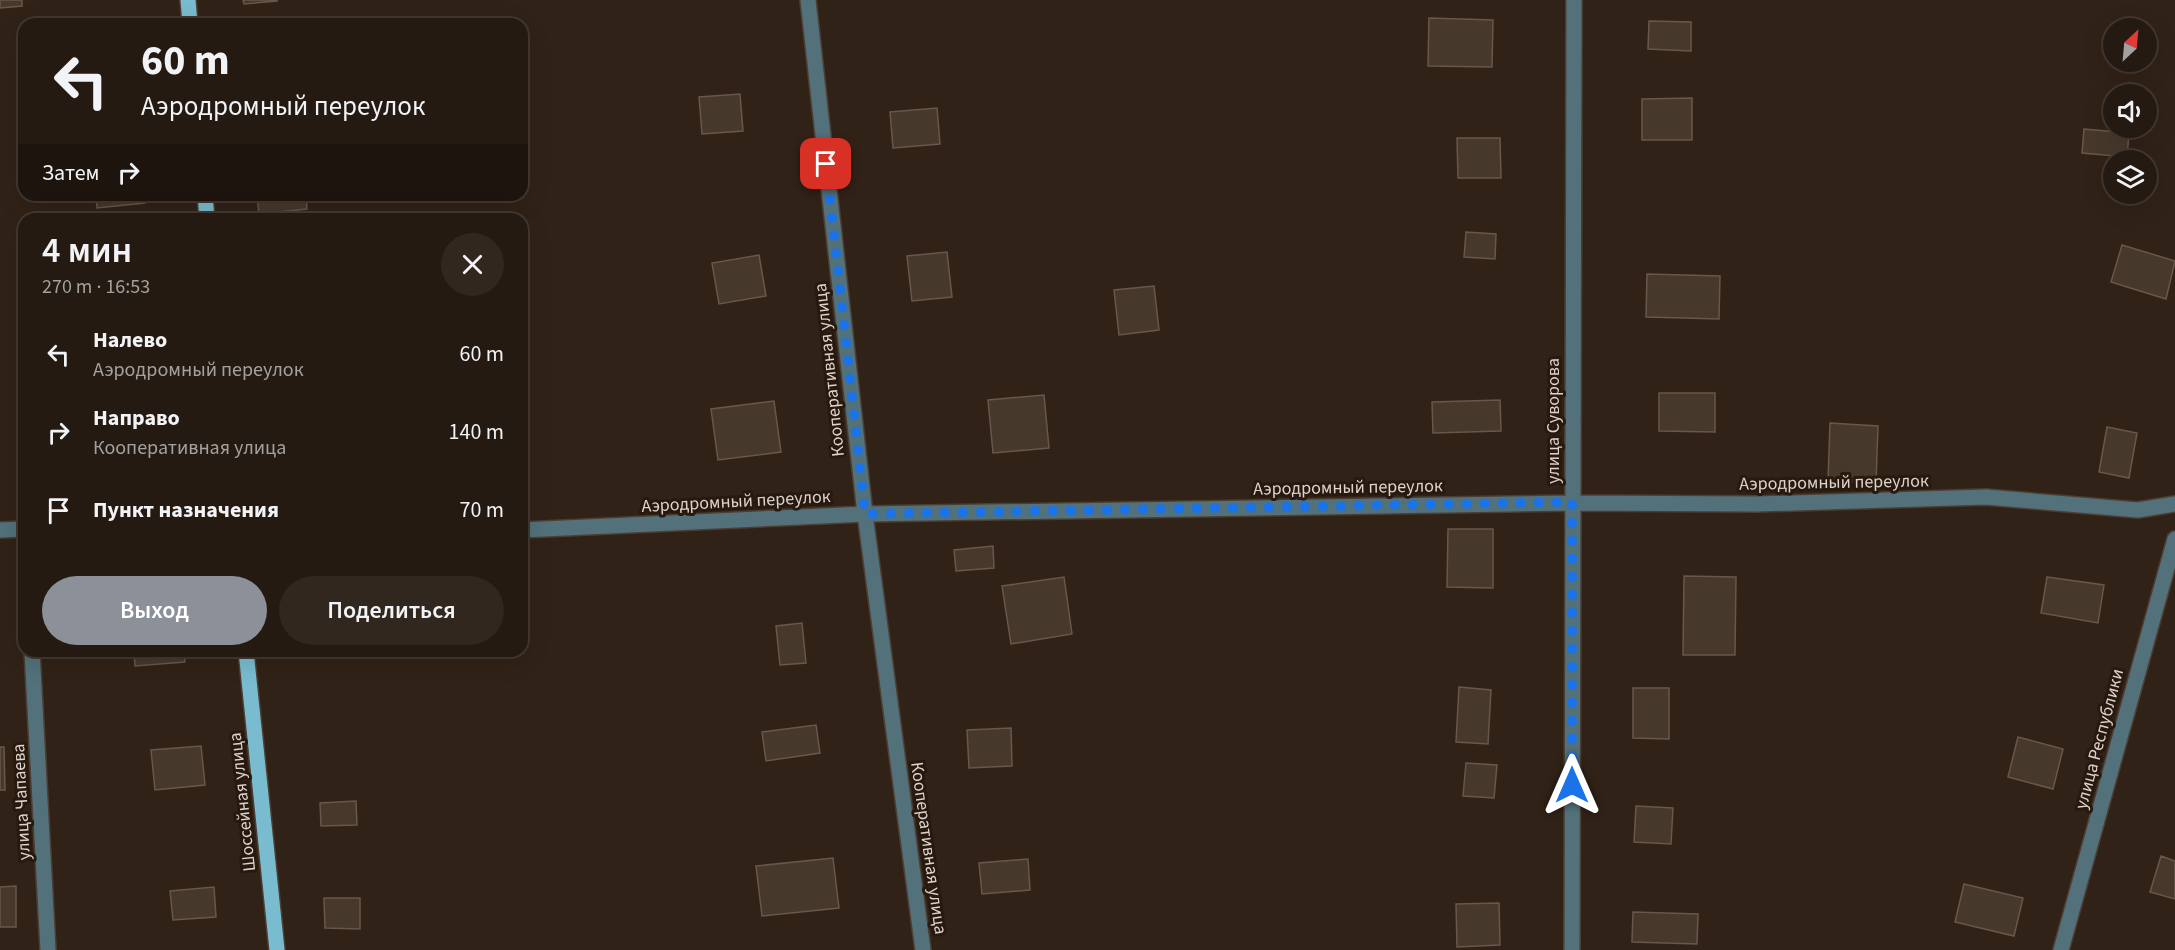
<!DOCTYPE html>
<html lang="ru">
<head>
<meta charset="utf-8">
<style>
	body { margin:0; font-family:"Source Sans 3",sans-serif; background:#31271f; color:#f1f3f6; height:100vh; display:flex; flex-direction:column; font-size:22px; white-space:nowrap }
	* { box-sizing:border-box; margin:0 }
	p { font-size:20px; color:#a3a19f }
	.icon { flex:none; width:33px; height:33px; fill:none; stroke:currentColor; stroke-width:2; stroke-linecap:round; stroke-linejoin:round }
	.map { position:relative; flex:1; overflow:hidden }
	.panel { position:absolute; left:18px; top:213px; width:510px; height:444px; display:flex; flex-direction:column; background:#251a11; border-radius:18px; box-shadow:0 6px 24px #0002,0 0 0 2px #423831 }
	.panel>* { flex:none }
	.guide { position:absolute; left:18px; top:18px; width:510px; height:183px; border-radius:18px; box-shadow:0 6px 24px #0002,0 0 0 2px #423831; background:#251a11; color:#f1f3f6; overflow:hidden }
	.needle { width:39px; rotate:26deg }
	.fabs { position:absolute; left:2103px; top:18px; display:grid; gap:12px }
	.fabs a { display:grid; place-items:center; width:54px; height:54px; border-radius:50%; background:#251a11; box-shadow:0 6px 24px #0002,0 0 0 2px #423831; font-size:30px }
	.pin { position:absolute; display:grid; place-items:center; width:51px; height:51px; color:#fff; margin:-26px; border-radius:12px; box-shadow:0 3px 9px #0006 }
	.me { position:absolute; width:66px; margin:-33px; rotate:0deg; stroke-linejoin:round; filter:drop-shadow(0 0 4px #0008) }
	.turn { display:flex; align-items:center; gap:21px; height:126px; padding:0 24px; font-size:27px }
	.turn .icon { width:78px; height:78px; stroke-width:2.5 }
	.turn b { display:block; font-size:42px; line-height:51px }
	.then { display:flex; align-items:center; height:57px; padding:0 24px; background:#0003; gap:12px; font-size:22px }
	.round { display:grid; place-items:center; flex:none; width:63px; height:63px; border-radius:32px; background:#31271f }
	.headline { display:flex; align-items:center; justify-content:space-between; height:102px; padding:0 24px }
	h1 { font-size:36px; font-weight:600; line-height:45px }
	.button { display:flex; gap:12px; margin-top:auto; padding:12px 24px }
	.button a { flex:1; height:69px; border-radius:36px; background:#8c9099; color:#fff; font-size:24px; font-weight:600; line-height:69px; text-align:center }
	.button a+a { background:#31271f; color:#f1f3f6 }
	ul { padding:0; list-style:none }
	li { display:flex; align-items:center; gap:18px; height:78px; padding:0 24px }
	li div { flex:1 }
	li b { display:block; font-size:22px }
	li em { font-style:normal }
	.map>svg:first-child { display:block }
</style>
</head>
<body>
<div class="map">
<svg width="2175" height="950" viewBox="0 0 2175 950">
	<rect width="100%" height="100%" fill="#312217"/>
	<path fill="#47382c" stroke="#68574b" stroke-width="1.5" d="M0,0H22V6L0,8Z
		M243,0H277V1L244,4Z
		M1429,18L1493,20L1492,67L1428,66Z
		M1649,21L1691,22V51L1648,49Z
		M740,94L743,131L702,134L699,97Z
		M1692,98V140H1642V99Z
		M937,108L940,144L893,148L890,112Z
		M2084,129L2129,133L2127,157L2082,153Z
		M1457,138H1500L1501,178H1458Z
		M96,195H144L145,203L97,208Z
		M257,195H306L307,209L259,214Z
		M1466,232L1496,234L1495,259L1464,257Z
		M2122,245L2175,261L2166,299L2111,282Z
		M947,252L952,297L912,301L907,256Z
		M759,255L766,296L719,304L712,263Z
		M1647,274L1720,276L1719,319L1646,317Z
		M1154,286L1159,330L1119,335L1114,290Z
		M1659,393H1715V432L1659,431Z
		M1044,395L1049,448L993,453L988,400Z
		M1500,400L1501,431L1433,433L1432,402Z
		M774,401L781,452L718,460L711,409Z
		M1830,423L1878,426L1876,483L1828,480Z
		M2107,427L2137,433L2129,478L2099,472Z
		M1448,529H1493V588L1447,587Z
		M993,546L994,568L956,571L954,550Z
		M1684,576L1736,577L1735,655H1683Z
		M1064,577L1072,634L1011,644L1002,586Z
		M2047,577L2104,585L2098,623L2041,613Z
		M802,623L806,663L780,665L776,626Z
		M134,651H184L185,662L135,666Z
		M1459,687L1491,690L1488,744L1456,742Z
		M1633,688H1669V739L1633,738Z
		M816,725L820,753L766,761L762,732Z
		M1011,728L1012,766L969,768L967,730Z
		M2018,737L2063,749L2053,789L2008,777Z
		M201,746L205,785L155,790L151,750Z
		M0,747H4L5,790H0Z
		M1466,763L1497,765L1494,798L1463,796Z
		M356,801L357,825L321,826L320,803Z
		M1636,806L1673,808L1671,844L1634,842Z
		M2161,856L2175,861V899L2150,892Z
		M833,858L839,908L762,916L756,866Z
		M1028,859L1030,890L982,894L979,863Z
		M1964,884L2023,898L2014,936L1955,922Z
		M16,886V927H0V887Z
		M214,887L216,917L173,920L170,891Z
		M324,898H360V929L325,928Z
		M1499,903L1500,945L1457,947L1456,904Z
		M1633,912L1698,914L1697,944L1632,942Z"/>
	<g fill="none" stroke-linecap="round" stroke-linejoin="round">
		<g stroke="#4d3e34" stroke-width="18">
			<path id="minor" d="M808,0L865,514L923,950
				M0,530L24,529
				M522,530L865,514L1572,503L1758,504L1986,497L2138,510L2175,504
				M32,651L48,950
				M1572,950L1574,0
				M2061,950L2175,539"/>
		</g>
		<g stroke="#4d3e34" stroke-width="18">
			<path id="major" d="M188,0L190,24
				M205,195L207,219
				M246,651L277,950"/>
		</g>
		<use href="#minor" stroke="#52717a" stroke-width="15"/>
		<use href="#major" stroke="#79bccf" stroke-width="15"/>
	</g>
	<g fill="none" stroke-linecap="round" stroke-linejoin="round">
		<path stroke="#1a73e8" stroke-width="10" stroke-dasharray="0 18" d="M826,164L865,514L1572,502V785"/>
	</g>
	<g text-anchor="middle" stroke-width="6" stroke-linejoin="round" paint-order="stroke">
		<g font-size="18" fill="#ddd3cc" stroke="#27190e">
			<text transform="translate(829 370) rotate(-96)" y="6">Кооперативная улица</text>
			<text transform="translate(1553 421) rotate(-90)" y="6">улица Суворова</text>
			<text transform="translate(1834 482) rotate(-1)" y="6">Аэродромный переулок</text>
			<text transform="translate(1348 487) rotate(-1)" y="6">Аэродромный переулок</text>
			<text transform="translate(736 501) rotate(-3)" y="6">Аэродромный переулок</text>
			<text transform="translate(2099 739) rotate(-75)" y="6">улица Республики</text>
			<text transform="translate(21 802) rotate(-93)" y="6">улица Чапаева</text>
			<text transform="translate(242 802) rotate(-96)" y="6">Шоссейная улица</text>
			<text transform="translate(929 848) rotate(82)" y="6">Кооперативная улица</text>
		</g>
	</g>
</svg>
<div class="fabs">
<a><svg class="needle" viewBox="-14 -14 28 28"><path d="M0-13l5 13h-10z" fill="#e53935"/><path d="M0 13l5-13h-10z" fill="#a3a19f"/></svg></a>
<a><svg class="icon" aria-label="sound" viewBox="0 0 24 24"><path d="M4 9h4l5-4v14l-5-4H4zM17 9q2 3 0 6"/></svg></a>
<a><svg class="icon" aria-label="layers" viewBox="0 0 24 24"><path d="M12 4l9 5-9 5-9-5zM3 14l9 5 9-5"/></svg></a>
</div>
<div class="pin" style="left:826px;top:164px;background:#d93025"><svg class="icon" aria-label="arrive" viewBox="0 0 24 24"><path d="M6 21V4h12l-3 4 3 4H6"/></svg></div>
<svg class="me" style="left:1572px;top:785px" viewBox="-20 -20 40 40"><path d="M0-17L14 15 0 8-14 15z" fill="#1a73e8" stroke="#fff" stroke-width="4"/></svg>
<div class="guide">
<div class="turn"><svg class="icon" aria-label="left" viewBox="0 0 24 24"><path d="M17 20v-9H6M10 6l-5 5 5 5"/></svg><div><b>60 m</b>Аэродромный переулок</div></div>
<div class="then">Затем<svg class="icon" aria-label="right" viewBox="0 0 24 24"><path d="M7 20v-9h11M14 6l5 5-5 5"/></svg></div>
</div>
<section class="panel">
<div class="headline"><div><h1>4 мин</h1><p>270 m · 16:53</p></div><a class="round"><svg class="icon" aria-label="close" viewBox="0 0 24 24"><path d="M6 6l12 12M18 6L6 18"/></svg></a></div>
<ul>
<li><svg class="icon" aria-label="left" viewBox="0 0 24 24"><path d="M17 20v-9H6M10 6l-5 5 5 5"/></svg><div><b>Налево</b><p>Аэродромный переулок</p></div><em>60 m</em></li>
<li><svg class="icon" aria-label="right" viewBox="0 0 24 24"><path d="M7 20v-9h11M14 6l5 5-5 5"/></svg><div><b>Направо</b><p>Кооперативная улица</p></div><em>140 m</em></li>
<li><svg class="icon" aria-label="arrive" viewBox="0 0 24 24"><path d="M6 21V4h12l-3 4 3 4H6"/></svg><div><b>Пункт назначения</b></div><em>70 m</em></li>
</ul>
<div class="button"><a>Выход</a><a>Поделиться</a></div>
</section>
</div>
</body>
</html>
